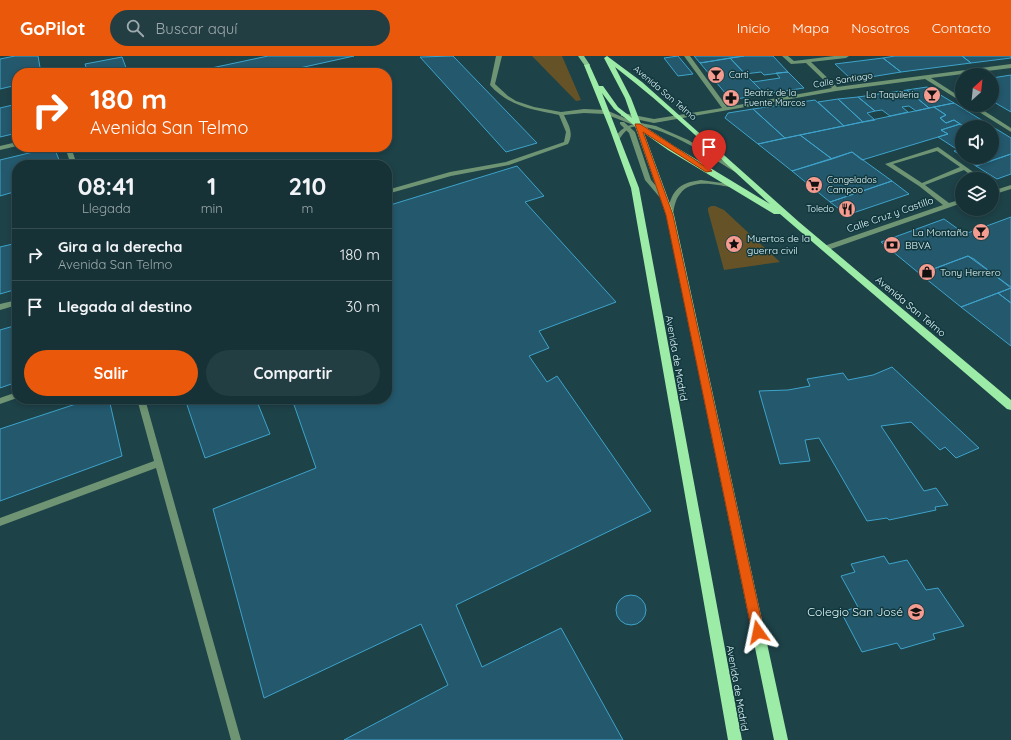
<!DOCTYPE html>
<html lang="es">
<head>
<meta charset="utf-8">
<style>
	body { margin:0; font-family:Quicksand,sans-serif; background:#233e42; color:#f1f3f6; height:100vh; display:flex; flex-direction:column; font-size:15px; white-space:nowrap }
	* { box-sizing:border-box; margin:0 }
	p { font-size:13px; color:#9eaaad }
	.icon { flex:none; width:22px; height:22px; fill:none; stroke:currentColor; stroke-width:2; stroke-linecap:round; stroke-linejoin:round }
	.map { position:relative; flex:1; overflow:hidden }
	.sheet { position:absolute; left:12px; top:104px; width:380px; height:244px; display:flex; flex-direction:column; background:#163236; border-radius:16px; box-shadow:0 2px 6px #0003,0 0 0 1px #354d51 }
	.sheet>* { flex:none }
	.top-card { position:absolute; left:12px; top:12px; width:380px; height:84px; border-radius:16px; box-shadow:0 2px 6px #0003,0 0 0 1px #354d51; background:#ea580c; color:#fff; overflow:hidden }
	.needle { width:26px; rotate:27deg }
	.fabs { position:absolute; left:955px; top:12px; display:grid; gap:8px }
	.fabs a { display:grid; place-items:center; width:44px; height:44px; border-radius:50%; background:#163236; box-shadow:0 2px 6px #0003,0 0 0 1px #354d51; font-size:20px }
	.pin { position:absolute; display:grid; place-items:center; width:34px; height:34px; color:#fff; margin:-41px -17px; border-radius:50% 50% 50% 0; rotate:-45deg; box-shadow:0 0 4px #0007 }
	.pin .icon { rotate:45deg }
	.me { position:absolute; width:44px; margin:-22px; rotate:348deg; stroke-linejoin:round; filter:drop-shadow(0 0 3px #0008) }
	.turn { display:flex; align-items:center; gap:14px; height:84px; padding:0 12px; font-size:18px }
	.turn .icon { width:52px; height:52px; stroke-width:2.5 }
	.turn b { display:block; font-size:28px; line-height:34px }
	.eta { display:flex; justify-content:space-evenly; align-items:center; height:68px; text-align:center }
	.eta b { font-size:24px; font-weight:700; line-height:28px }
	.button { display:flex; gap:8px; margin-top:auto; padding:8px 12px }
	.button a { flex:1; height:46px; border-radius:24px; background:#ea580c; color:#fff; font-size:16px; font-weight:700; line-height:46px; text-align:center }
	.button a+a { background:#233e42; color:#f1f3f6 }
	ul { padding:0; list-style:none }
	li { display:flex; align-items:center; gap:12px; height:52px; padding:0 12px; border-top:1px solid #354d51 }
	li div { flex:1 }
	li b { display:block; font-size:15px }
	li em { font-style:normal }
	header { display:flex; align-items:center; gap:24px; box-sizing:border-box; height:56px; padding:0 20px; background:#ea580c; color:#fff }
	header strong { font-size:19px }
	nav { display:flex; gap:22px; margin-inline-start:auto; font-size:14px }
	.search { width:280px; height:36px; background:#233e42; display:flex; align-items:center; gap:10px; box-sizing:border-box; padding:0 14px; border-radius:22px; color:#9eaaad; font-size:15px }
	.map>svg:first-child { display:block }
</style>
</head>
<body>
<header>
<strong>GoPilot</strong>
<div class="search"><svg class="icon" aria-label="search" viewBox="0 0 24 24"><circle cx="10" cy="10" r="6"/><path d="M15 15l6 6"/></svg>Buscar aquí</div>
<nav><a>Inicio</a><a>Mapa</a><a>Nosotros</a><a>Contacto</a></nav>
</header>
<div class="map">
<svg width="1011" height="684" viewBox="0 0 1011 684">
	<rect width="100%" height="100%" fill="#1d4248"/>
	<path fill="#655327" d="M532,0H562L581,44L576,45Z
		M711,150H715L724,154L780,206L724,214L708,155V152Z"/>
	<path fill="#23586d" stroke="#3ea3cb" d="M15,0H38L41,17H17V29L0,33V3Z
		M268,0H354L277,17H188Z
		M453,0L537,87L506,96L420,1Z
		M678,0L693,18L678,20L664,2Z
		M694,0H744L700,7Z
		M744,0H773L788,16L764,19L761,16L745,18L730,2Z
		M895,0H962L971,7L901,16L883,2Z
		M962,0H1011V2L971,7Z
		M122,1L128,17H88L85,8Z
		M730,2L745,18L765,38L731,44L700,7Z
		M883,2L901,16L852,24L835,8Z
		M788,16L804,32L765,38L753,26L780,22L776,17Z
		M1011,19V56L992,45V22Z
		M927,31L954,47L929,52L907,34Z
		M907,34L929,52L916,55L909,50L902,51L908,56L890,60L882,54L875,55L858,41Z
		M858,41L875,55L867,57L875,64L863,66L838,43Z
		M838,43L863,66L844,70L818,46Z
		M815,44L844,70L785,82L753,53Z
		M954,47L988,68L979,71H965L954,64L946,67L940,62L946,59L934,51Z
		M17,48V77L0,81V52Z
		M934,51L946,59L940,62L946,67L954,64L960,68L941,74L948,78L862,104L852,96L832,103L800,79Z
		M753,53L785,82L758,88L725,62L728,57Z
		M960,68L965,71H962V100L954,95L958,94L938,81L948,78L941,74Z
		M988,68L1011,82V98L976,110L963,101H992V71H979Z
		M800,79L832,103L792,115L758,88Z
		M54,91L61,109H17V135L0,140V104Z
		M852,96L892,125L830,146L792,115Z
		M1011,98V118L997,123L976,110Z
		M517,110L544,140L525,146L616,246L539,275L549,292L529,300L547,326L557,320L651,455L456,549L482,611L561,572L623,684H344L448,629L421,568L264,642L213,453L316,412L292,343H387V150Z
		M892,125L909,138L847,159L830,146Z
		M1011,161V231L968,200L920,218L881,186L944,163L965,178Z
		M17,187V233L0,238V191Z
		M968,200L974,203L1011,232L961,251L920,218Z
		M1011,232V247L998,237Z
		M998,237L1011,247V290L961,251Z
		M17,269V326L0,332V274Z
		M892,311L979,392L956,402L945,391L940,394L911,366L881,370L924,435L936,432L948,449L935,451L936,454L889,464L887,462L867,465L819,382L805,384L810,405L780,408L759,335L788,334L810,330L807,323L843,317L848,324L873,319Z
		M91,343H109L122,400L0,445V373Z
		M185,343H256L270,378L205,402Z
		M884,500L889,508L907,504L926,534L938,532L964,570L933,578L935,583L901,593L897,587L862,596L841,556L858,551L841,520L855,516L851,508Z
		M616 554a15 15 0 1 1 30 0a15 15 0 1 1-30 0Z"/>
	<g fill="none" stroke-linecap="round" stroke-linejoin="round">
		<path fill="#6e9473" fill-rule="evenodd" d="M496,0H502L495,28L508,40L516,45L534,51L561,56L584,53L606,54L641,69L636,70L605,58L584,57L564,59C569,70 574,77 568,88L509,109L451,120L387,138V134L450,116L506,106L564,86L566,76L559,59C533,54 508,50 490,29Z
			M620,66H624L635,76L651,124L666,142V144H662L645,124L629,77L620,68Z
			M17,86V90L0,94V90Z
			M65,91H71L77,109H71Z
			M17,244V249L0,254V248Z
			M17,336V342L0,348V342Z
			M137,343H145L241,684H231L156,412L0,470V462L154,405Z"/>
		<path fill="#6e9473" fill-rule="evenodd" d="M684,0H690L727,51L832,32L806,7L791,8L782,0H788L794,5L834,0H849L846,2L811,6L837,31L1011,8V12L931,22L962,42V46L925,23L836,35L654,67L621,60V58L623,57L654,63L722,52Z
			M968,49H975L1011,72V76Z
			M641,67L656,70L688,84L742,116L739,118L737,117C715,104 658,65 632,71C626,73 622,79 619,84L614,83C622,71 627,69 641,67Z
			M938,91L983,123H976L964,114L925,129L949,147L962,143V147L828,194H824V190L943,149L919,130L885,108ZM937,95L960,111L922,127L893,108Z
			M701,124L736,129L737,130L734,132C718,129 691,122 680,138C675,144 674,152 673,159L670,161L668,160L667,159C671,136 677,127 701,124Z
			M1011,129V133L992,139V135Z"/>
		<path fill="#88c690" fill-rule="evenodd" d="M578,0H584L590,9L589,10H585Z"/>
		<path fill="#9ceca7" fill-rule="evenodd" d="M607,0L642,26L799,166L1011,344V354L1007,353L780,158H774L668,94L644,77L674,159L788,684H774L666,159L635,70L614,53L602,37L639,132L742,684H728L631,132L609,71L584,9L589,8L599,30H603L618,51L632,62L625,42L604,2ZM615,11C670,53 719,102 770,148L674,90L641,68L631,42Z"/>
	</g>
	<path fill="#ea580c" stroke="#983908" d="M635,68H640L712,115L706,116L643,76L673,159L764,576L762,580L758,581L754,580L752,576L666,159Z"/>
	<defs>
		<g id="bar-disc" transform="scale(0.9)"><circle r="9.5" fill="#f59c91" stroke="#11383d"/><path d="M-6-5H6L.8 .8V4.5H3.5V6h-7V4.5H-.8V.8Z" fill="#111"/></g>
		<g id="pharmacy-disc" transform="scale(0.9)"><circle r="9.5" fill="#f59c91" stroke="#11383d"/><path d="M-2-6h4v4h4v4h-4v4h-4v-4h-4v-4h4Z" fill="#111"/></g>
		<g id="supermarket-disc" transform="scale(0.9)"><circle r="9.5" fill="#f59c91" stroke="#11383d"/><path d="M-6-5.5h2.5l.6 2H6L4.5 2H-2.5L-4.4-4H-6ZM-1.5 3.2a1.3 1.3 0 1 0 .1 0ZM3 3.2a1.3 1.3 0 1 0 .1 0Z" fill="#111"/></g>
		<g id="restaurant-disc" transform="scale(0.9)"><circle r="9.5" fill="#f59c91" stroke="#11383d"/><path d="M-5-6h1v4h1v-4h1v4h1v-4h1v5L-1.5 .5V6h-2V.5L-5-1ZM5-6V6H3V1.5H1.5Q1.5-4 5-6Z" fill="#111"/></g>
		<g id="sight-disc" transform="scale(0.9)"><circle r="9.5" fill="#f59c91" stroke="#11383d"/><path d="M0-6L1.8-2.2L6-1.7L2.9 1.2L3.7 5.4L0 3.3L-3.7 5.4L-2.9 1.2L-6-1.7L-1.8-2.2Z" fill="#111"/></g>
		<g id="bank-disc" transform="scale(0.9)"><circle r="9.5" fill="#f59c91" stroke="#11383d"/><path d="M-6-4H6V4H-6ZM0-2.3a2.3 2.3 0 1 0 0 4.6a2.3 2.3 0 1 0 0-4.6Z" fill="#111"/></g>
		<g id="shop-disc" transform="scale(0.9)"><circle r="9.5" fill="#f59c91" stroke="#11383d"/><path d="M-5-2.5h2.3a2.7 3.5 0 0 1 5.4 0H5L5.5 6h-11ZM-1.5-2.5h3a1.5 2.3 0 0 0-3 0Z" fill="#111"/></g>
		<g id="school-disc" transform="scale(0.9)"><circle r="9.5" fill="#f59c91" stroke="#11383d"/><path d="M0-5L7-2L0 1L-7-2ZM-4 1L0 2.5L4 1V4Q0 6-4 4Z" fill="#111"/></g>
	</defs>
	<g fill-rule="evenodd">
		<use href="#bar-disc" x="716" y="19"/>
		<use href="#bar-disc" x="932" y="39"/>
		<use href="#pharmacy-disc" x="731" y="42"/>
		<use href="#supermarket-disc" x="814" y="129"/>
		<use href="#restaurant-disc" x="847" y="153"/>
		<use href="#bar-disc" x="981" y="176"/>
		<use href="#sight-disc" x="734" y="188"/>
		<use href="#bank-disc" x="892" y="189"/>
		<use href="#shop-disc" x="927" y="216"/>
		<use href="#school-disc" x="916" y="556"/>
	</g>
	<g text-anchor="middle" stroke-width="3" stroke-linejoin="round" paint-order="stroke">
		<g font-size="9" fill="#e4f8fc" stroke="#11383d" text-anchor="start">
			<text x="729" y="22">Carti</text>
			<text x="744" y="40">Beatriz de la<tspan x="744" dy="10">Fuente Marcos</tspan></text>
			<text x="919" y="42" text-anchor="end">La Taquileria</text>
			<text x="827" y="127">Congelados<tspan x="827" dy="10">Campoo</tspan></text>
			<text x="834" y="156" text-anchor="end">Toledo</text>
		</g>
		<g font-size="9" fill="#e4f8fc" stroke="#11383d">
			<text transform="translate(843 24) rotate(-9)" y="3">Calle Santiago</text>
			<text transform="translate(665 37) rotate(40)" y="3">Avenida San Telmo</text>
		</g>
		<g font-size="10" fill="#e4f8fc" stroke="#11383d">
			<text transform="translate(890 158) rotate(-19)" y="4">Calle Cruz y Castillo</text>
			<text transform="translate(911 250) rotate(40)" y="4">Avenida San Telmo</text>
			<text transform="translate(677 302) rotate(80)" y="4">Avenida de Madrid</text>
			<text transform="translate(738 632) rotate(80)" y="4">Avenida de Madrid</text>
		</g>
		<g font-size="10" fill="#e4f8fc" stroke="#11383d" text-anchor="start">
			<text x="968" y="180" text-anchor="end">La Montaña</text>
			<text x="747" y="186">Muertos de la<tspan x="747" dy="12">guerra civil</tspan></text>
			<text x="905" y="193">BBVA</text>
			<text x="940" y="220">Tony Herrero</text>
		</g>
		<g font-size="12" fill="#e4f8fc" stroke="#11383d" text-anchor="end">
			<text x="903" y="560">Colegio San José</text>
		</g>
	</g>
</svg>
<div class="fabs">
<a><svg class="needle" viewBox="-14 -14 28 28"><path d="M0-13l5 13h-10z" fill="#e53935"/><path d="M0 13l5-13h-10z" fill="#9eaaad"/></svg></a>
<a><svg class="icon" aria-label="sound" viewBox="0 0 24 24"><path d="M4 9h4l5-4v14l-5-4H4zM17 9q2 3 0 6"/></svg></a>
<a><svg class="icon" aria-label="layers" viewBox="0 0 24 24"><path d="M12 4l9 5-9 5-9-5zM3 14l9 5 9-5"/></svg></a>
</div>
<div class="pin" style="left:709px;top:115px;background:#d93025"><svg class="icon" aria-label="arrive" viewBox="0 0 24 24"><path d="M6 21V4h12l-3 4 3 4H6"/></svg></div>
<svg class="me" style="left:758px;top:576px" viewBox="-20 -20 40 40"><path d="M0-17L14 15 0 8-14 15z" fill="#ea580c" stroke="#fff" stroke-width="4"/></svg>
<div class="top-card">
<div class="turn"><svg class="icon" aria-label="right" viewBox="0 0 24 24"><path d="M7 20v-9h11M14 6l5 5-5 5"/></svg><div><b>180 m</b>Avenida San Telmo</div></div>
</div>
<section class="sheet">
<div class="eta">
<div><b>08:41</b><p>Llegada</p></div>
<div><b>1</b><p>min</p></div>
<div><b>210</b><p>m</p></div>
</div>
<ul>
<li><svg class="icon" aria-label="right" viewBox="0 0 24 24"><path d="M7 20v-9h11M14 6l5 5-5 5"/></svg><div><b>Gira a la derecha</b><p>Avenida San Telmo</p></div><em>180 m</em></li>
<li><svg class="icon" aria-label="arrive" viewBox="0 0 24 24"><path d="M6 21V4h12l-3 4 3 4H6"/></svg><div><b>Llegada al destino</b></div><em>30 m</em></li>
</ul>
<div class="button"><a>Salir</a><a>Compartir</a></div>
</section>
</div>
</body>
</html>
